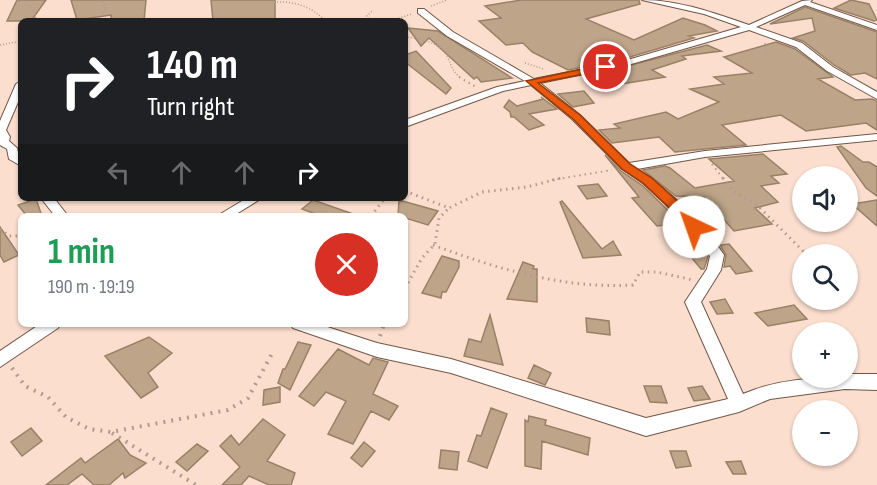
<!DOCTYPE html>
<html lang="en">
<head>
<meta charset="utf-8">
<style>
	body { margin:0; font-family:"Sofia Sans Condensed",sans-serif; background:#f2f2f3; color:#1f2937; height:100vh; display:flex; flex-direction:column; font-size:22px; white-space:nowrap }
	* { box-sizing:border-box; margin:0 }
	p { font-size:20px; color:#747a83 }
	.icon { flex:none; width:33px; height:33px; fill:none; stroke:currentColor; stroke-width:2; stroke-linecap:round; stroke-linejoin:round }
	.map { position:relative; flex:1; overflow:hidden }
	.drawer { position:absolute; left:18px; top:213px; width:390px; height:114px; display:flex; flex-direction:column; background:#fff; border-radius:9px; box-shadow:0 2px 4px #0004 }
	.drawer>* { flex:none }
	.banner { position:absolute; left:18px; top:18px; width:390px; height:183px; border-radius:9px; box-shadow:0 2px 4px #0004; background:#202124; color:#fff; overflow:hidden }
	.buttons { position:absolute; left:792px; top:166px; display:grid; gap:12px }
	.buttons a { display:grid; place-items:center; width:66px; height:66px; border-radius:50%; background:#fff; box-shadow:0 2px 4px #0004; font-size:30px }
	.pin { position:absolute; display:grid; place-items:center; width:51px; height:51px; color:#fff; margin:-26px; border:3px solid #fff; border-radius:50%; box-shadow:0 2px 6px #0007 }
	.me { position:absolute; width:66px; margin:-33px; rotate:318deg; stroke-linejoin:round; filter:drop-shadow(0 0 4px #0008) }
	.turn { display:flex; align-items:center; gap:21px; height:126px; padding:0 30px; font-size:27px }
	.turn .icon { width:78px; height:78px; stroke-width:2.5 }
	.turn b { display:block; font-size:42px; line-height:51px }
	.lanes { display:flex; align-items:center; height:57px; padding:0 30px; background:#0003; justify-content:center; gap:30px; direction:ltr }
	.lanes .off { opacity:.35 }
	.round { display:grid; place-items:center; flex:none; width:63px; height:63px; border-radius:32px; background:#f2f2f3 }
	.head { display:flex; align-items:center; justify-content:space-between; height:102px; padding:0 30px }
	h1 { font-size:36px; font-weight:700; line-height:45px; color:#1e9e55 }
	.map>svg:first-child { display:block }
</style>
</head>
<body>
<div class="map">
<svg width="877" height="485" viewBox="0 0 877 485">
	<rect width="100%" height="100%" fill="#fbdece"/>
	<path fill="#bea589" stroke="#998166" stroke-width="1.5" d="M17,0H46L31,21H7Z
		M71,0H146L144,21H111V15L77,20Z
		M211,0H275V21H213Z
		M521,0H639L640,4L586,19L634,40L683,18L705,25L717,31L689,36L694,38L623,59L568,70L532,52L523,43L506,45L479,21L501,18L485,6Z
		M851,0L869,4L877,20L874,21L834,8Z
		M805,7L877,32V79L865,73L851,75L834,65L803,41L793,38L815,31L812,18L770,24Z
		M408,28L438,31L512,78L481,82L477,77L474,79L429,38L421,46Z
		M776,42L795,49L833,77L818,79L855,100L872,99L877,101V130L866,123L806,131L781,115L722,125L746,145L675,152L659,137L612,143L599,130L620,128L614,124L666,112L678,119L719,102L690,89L724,84L714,77L752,73L724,57Z
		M707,45L721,51L682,56L686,59L652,70L665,77L621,84L612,77H607L601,73Z
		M416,51L451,88L446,94L405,62V55Z
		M584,91L594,103L573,107L558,94Z
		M541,97L557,109L529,114L544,125L529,130L514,117H511L510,112L504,107L509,100L517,106L543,99Z
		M841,146L863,162H869L877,167V196L866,188L837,147Z
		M763,154L787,174L771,176L779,183L761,186L778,202L755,208L772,224L734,231L704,197L676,196L643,170L665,166L670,168L695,188L734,181L709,159Z
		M605,155L621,171L643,186L681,223L657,226L632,198L639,197Z
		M598,184L607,196L587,199L578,186Z
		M36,199L42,216H27L18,205Z
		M313,200L353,214L352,216H321L302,209Z
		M399,200L438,211L428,225L405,218V216H398Z
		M877,200V226L852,204Z
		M562,201L602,249L613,241L621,255L583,258L560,202Z
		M0,227L19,255L4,262L0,255Z
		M729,244L752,271L736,274L730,266L724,267L726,255L720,245Z
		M686,246H699L708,257L704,269H701L692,258H695Z
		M442,256L459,261V267L446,292H442L441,298L422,293Z
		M523,262L534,266L533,269H537V302L507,299Z
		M725,299L733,313L717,314L710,302Z
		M794,305L807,319L768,326L755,313Z
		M490,315L503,365L464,356L469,339L481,342Z
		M586,318L609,321L610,335L587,332Z
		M149,337L172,353L148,373L158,387L141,398L105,356Z
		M298,342L311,345L290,390L278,383L283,369H285Z
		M338,349L369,365L373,358L388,362L373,394L398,406L389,420L371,411L353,444L328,434L346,401L326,392L314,406L299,396Z
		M534,365L551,373L545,385L528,378Z
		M644,386H661L667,403L650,402Z
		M702,386L710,399L694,401L688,388Z
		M280,387V402L263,405L264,390Z
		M491,408L507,414L487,468L468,461L477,435L481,436Z
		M529,416L546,420L545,425L590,438L588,455L542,441L541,469L525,466V420L528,422Z
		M263,419L285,435L267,461L295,473L291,485H269L249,476L241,485H222L240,467L220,446L231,435L239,445Z
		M31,428L42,441L22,456L11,442Z
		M118,439L130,455L146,463L125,478L123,473L109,485H94L82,474L67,485H46L81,458L85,463Z
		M364,442L375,451L362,467L351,458Z
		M197,444L208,451L187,471L176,462Z
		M441,450L459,452L457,470L439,468Z
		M670,451H686L691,466L676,468Z
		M741,461L746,474H733L726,462Z"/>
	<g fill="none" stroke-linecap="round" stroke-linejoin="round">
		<g stroke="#745545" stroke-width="2">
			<path id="street" d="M642,0C679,0 714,13 749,25L802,1L812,0L810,2L877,25V30L805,5L756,27L802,43L833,67L877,92V99L827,71L796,47L749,30L628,65L540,83L580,115L629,163L705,151L877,134V140L705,157L637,169C668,188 704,224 724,255L721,270L701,302L743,394C777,379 811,378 848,378V374H877V390L845,389L770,399L739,412L646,436L451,373L377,357L293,328L291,324H318L377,343L451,359L646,418L728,399L685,302L707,269L710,256L678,216L644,184L622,169L572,119L531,85L503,91L405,127V120L497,87L525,81L447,36L418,13V9H424L453,32L534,79L624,61L741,27L704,14Z
				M21,81V95L6,130L10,137L9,141L17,148L21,166L9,159L7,149L0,145V121L16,84Z
				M41,198H54L68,216H55Z
				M247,198H262L233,216H217Z
				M40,324H60L58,328L0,367V351Z"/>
		</g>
		<path stroke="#b29b8e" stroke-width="1.5" stroke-dasharray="1 2" stroke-linecap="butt" d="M17,0L31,7L36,15L35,19
			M274,2C293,1 312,6 325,21
			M431,6L447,0
			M98,21L105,10L103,0
			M371,21L367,16L372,11
			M390,21L412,14
			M405,37C419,38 443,43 448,58C452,67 453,72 461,78
			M765,43L767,53
			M0,45L21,41
			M525,63L544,69"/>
		<path stroke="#b29b8e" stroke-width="2" stroke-dasharray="1.5 4" stroke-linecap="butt" d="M459,77L476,87
			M712,164L724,180
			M552,180L612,170"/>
		<path stroke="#b29b8e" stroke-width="3" stroke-dasharray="1.5 4.5" stroke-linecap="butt" d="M723,178L731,189L759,207L807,255
			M405,191L449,208L482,192L527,187L561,178
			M371,216L385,198
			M0,229L9,236H21
			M433,245C498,269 563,289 633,285L640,272H657L693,280
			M405,288L422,258L435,244L439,218L449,208"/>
		<path stroke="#b29b8e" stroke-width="4" stroke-dasharray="2 6" stroke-linecap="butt" d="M380,336L384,324
			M12,368L25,386L48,397L66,417L89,429L111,432L228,410L248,398L274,350
			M112,433L196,485"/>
		<use href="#street" fill="#fff" fill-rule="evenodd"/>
	</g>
	<path fill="#ea580c" stroke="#983908" stroke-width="1.5" d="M606,64L610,65V69L538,83L580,115L630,164L652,178L687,210L700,227L698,230H689L678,216L643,183L622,169L573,119L526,81Z"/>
</svg>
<div class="buttons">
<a><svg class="icon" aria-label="sound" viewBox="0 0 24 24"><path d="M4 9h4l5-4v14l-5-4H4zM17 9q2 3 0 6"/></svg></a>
<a><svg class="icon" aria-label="search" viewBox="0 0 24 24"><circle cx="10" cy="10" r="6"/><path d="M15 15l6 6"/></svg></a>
<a>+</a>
<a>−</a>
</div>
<div class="pin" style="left:606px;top:67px;background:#d93025"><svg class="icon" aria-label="arrive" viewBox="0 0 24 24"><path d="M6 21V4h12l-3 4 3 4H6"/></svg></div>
<svg class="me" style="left:694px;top:227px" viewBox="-20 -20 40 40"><circle r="19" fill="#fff"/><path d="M0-13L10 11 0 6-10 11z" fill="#ea580c"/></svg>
<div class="banner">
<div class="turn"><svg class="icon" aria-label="right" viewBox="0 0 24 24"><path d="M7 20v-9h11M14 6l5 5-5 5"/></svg><div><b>140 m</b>Turn right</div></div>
<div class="lanes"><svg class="icon off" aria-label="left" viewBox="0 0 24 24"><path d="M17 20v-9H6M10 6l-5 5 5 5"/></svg><svg class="icon off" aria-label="ahead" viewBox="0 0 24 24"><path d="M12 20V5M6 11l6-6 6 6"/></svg><svg class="icon off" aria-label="ahead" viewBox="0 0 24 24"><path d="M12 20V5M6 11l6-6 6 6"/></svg><svg class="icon" aria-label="right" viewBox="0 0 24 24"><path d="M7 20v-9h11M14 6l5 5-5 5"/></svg></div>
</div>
<section class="drawer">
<div class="head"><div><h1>1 min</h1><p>190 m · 19:19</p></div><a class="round" style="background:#d93025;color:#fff"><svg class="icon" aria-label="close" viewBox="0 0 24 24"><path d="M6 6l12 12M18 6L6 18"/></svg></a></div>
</section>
</div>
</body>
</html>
